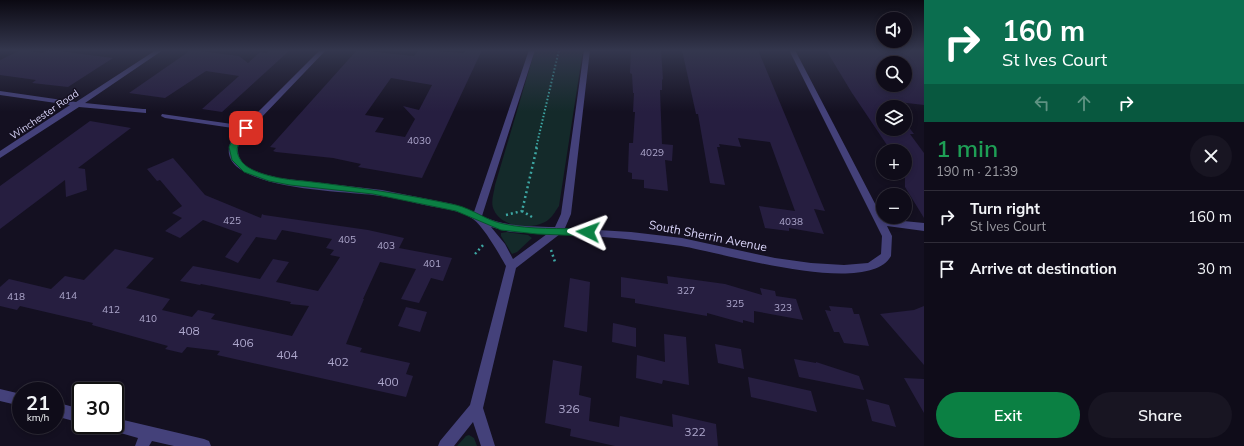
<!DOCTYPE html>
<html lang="en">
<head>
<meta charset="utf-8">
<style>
	body { margin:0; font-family:Mulish,sans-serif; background:#181522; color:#f1f3f6; height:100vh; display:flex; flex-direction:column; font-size:15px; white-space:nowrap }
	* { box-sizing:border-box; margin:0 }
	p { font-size:13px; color:#9b9ba2 }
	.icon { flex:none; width:22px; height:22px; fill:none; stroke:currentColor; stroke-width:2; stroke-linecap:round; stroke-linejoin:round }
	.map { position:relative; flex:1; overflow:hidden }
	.drawer { display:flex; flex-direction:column; background:#0f0c19; width:320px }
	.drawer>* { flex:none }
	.banner { background:#0b6e4f; color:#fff; overflow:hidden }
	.buttons { position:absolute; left:876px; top:12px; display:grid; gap:8px }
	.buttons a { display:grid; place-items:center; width:36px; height:36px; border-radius:50%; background:#0f0c19; box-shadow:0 2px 6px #0003,0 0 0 1px #2f2c38; font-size:20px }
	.speed { position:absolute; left:12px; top:382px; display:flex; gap:8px; font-size:20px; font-weight:700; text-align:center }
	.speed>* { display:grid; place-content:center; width:52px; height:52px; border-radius:50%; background:#0f0c19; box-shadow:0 2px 6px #0003,0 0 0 1px #2f2c38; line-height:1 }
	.speed small { font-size:10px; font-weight:400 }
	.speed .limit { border:2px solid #111; border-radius:6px; background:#fff; color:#111 }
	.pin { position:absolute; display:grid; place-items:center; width:34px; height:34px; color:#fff; margin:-17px; border-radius:8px; box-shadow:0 2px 6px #0006 }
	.me { position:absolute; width:44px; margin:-22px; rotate:273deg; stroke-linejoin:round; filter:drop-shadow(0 0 3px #0008) }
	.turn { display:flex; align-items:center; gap:14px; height:84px; padding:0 12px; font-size:18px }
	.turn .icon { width:52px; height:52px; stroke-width:2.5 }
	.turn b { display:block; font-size:28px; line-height:34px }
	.lanes { display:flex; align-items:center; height:38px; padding:0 12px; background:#0003; justify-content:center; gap:20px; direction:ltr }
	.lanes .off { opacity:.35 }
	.round { display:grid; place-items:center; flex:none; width:42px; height:42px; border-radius:21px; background:#181522 }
	.headline { display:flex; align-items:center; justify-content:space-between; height:68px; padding:0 12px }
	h1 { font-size:24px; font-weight:600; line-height:30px; color:#1e9e55 }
	.cta { display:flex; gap:8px; margin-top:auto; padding:8px 12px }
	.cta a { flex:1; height:46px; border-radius:24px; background:#0b8043; color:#fff; font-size:16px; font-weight:600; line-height:46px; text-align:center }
	.cta a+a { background:#181522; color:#f1f3f6 }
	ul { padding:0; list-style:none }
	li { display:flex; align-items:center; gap:12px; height:52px; padding:0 12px; border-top:1px solid #2f2c38 }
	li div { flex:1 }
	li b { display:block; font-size:15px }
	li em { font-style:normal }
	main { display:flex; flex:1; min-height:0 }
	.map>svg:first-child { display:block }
</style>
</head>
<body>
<main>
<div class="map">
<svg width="924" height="446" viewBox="0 0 924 446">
	<rect width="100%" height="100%" fill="#141021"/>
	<path fill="#142a2a" d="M535,50H583L559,206C555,212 551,219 545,222C530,230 501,227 494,210C490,203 494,193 495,185Z
		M507,232L528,235L532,238L517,252L512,254L501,236V233Z
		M469,435L474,438L477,446H457L466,436Z"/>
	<path fill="#261e40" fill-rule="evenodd" d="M21,50L42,53L51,50L113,58L68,87L32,83L36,80L0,75V60Z
		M191,50L239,56L248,63L260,52L266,53L269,50H290L222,112L202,109L239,76L206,71L165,98L129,93Z
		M357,50L414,56L419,50L464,53L466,50H482L422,178L358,167L361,164L333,158L276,152L273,151L276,148L270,147ZM391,78L432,85L419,110L403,106L415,119L405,137L375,132L384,118L365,115Z
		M631,50H661L663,80L662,79V90H660L662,144L673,145L672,161L665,160L668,191L644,188V180L632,179V173L628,172L629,143H633L635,112H633L634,93H633L632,74L630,73Z
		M682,50H758L825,211L814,209L824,234L789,228V231L765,228L759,206L795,211L770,142L738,138L741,147L719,144L720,147H717L725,185L710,183L698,114H696Z
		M826,50H924V105L890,101L894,107H883V129H905V122L914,134H910L924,153V218L905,187V151H891L852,93ZM883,63H905V85H883Z
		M90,121L131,128L78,168L85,169L87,190L66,197L65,180L0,229V186Z
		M173,158L205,195L261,218L262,214L264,215L368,230L404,238L399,248L452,258L443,281L431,278L419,303L401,299L416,269L380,262L363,299H364L346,344L362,348L360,352L410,363L406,374L413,376L406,397L217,355L220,351L187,347L182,353L165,349L168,346L92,325L93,323L20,306L17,310L0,306V287L9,279L51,289L65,276L84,280L115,249L154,258L126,288L170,299L162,310L192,317L198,310L215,314L211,319L292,336L309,306L290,304L291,302L201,284L200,285L180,281L193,266L260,279L273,259L289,262L276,282L318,291L340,257L330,255L334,250L326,248L332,239L282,230L276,240L256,237L238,263L225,257L242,234L203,220L180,238L165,231L182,218L172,213L182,206L160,180L157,181L147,169Z
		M667,276L725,284L762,295L760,288L775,291L776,296L796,299L803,320L754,311V323L743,320V323L707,313V316L635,303V299L621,297V277L668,284Z
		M570,278L590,282L587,332L564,327Z
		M829,306L852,308L854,314H859L869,346L844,343L839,332H834L825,310L831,311Z
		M924,306V365L880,314L914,310Z
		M406,307L427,312L420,332L398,326Z
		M613,323L636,328V347L612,342Z
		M664,334L686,337L689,385L663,380L662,384L636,378L637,355L665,362Z
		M715,344L741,349L744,369L718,363Z
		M794,359L816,363V362L859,376L864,390L799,377Z
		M553,360L582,366L579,395L591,398L589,421L619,427L620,416L673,427L672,414L716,424L718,446H615L570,436L571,429L545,423Z
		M748,377L811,391L817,412L751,397Z
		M904,378L924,379V413Z
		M866,399L889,405L896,427L872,421Z"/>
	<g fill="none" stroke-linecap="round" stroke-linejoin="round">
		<path stroke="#3da6a3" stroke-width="2" stroke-dasharray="1.5 2" stroke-linecap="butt" d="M536,148L559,50"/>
		<path stroke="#3da6a3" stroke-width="2.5" stroke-dasharray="2 3" stroke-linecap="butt" d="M506,215L522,211
			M532,217L522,211L537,147
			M551,250L555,262
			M475,254L484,244"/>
		<path fill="#44417a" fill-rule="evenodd" d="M162,114L246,126L250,128L246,130L165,118L161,116Z"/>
		<path fill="#44417a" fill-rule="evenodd" d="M156,50H163L85,103L143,109H146V113L79,107L0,158V151L70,105L0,95V91L76,102Z
			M320,50H326L240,140C230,167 259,173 279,178L382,190L453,204L474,212L529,50H535L482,216C506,227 529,226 555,227L561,214L584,50H590L571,214L565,228L631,232L682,238L775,258L811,263L844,265L868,263L881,254L882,236L789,50H795L883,219L924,223V231L887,226L892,236L891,256C868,298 720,252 681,246C641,240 601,236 560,234L516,268L483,408L495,446H481L473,422L454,446H438L440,441L470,405L506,266C499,254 484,227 473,219C460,210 444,209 429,206C411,202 392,197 373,195C348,191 202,190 233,137ZM491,227L510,232L547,234L513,259L505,244Z
			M0,389L21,394V406L0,401Z
			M55,402L81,409V423L55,416Z
			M115,418L204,439L209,441L211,446H174L152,441L149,446H135L138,438L110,430L108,425H115Z"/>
	</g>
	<linearGradient id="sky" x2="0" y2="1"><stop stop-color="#0b0912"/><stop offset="0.45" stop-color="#34374e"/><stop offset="1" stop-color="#34374e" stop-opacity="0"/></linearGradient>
	<rect width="924" height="112" fill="url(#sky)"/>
	<path fill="#0b8043" stroke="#07532c" d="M244,127L250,128C243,138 232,146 240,159C248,175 288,180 304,181C356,187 405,194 456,205C473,209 487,221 504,224C531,230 560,228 588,229L593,232L588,236L537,234L501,230L456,211L373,194L290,185L269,181L244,172L232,160L229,147L234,137Z"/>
	<g text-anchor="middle" stroke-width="3" stroke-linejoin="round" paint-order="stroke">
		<g font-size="10" fill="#dad5fa" stroke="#141021">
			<text transform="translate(44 114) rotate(-34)" y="4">Winchester Road</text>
		</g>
		<g font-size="10" fill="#ada7cc">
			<text x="419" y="144">4030</text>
			<text x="652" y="156">4029</text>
			<text x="232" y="224">425</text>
			<text x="791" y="225">4038</text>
			<text x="347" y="243">405</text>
			<text x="386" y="249">403</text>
			<text x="432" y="267">401</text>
			<text x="686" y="294">327</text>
			<text x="68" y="299">414</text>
			<text x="16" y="300">418</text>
			<text x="735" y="307">325</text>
			<text x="783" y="311">323</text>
			<text x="111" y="313">412</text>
			<text x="148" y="322">410</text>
		</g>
		<g font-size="12" fill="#dad5fa" stroke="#141021">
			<text transform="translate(708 236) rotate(11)" y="4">South Sherrin Avenue</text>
		</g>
		<g font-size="12" fill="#ada7cc">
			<text x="189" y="335">408</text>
			<text x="243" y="347">406</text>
			<text x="287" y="359">404</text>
			<text x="338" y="366">402</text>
			<text x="388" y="386">400</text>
			<text x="569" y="413">326</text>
			<text x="695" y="436">322</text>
		</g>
	</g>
</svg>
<div class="buttons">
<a><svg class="icon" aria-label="sound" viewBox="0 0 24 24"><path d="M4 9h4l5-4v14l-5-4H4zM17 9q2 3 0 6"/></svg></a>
<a><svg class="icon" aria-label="search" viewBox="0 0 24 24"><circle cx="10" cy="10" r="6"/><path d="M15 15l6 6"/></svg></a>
<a><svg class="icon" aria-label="layers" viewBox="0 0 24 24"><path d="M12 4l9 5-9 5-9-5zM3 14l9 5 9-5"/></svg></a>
<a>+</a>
<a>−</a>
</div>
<div class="speed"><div>21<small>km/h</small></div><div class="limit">30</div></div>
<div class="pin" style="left:246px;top:128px;background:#d93025"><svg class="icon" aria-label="arrive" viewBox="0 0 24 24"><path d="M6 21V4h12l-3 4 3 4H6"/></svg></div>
<svg class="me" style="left:588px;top:232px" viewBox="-20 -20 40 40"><path d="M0-17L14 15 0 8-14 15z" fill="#0b8043" stroke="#fff" stroke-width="4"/></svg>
</div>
<section class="drawer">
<div class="banner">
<div class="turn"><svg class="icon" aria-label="right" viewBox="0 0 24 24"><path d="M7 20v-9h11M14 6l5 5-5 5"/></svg><div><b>160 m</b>St Ives Court</div></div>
<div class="lanes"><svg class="icon off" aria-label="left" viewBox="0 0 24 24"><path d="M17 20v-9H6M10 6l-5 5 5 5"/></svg><svg class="icon off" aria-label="ahead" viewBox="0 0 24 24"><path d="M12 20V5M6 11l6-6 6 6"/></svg><svg class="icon" aria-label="right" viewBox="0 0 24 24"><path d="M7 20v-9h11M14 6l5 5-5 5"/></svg></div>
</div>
<div class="headline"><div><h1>1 min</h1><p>190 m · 21:39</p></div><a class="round"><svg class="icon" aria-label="close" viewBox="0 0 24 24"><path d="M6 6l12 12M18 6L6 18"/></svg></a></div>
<ul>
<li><svg class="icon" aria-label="right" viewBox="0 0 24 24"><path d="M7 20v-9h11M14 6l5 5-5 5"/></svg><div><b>Turn right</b><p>St Ives Court</p></div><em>160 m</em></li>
<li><svg class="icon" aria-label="arrive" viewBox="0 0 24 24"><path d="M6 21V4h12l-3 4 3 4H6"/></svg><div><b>Arrive at destination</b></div><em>30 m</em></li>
</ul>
<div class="cta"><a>Exit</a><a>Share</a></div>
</section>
</main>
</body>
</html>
